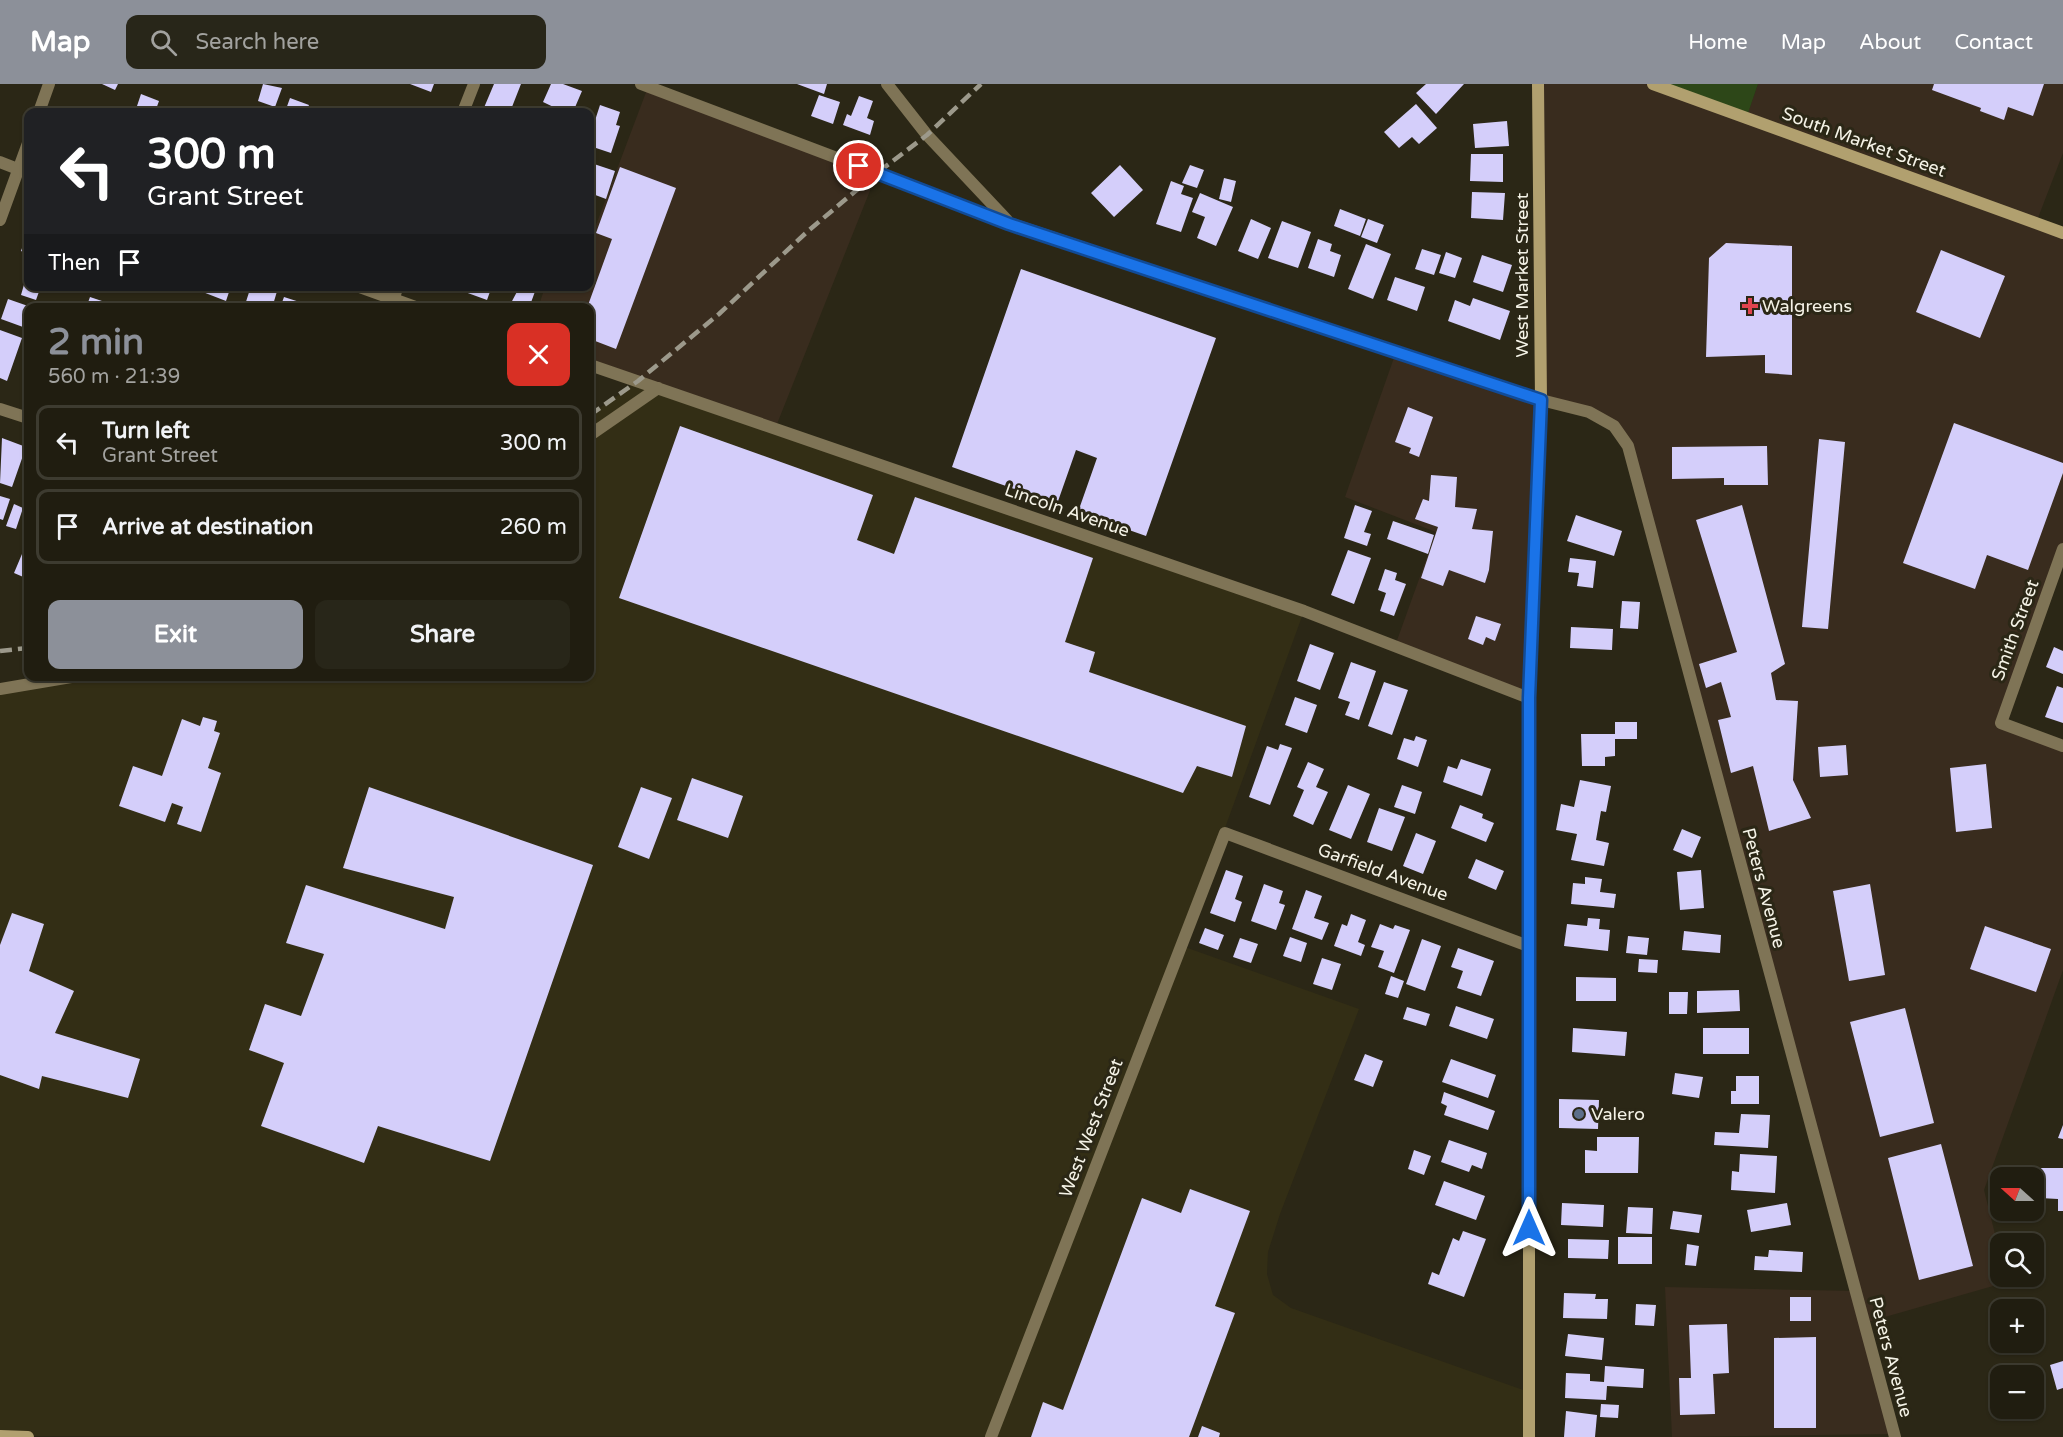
<!DOCTYPE html>
<html lang="en">
<head>
<meta charset="utf-8">
<style>
	body { margin:0; font-family:"Varela Round",sans-serif; background:#282619; color:#f1f3f6; height:100vh; display:flex; flex-direction:column; font-size:22px; white-space:nowrap }
	* { box-sizing:border-box; margin:0 }
	p { font-size:20px; color:#a2a29f }
	.icon { flex:none; width:33px; height:33px; fill:none; stroke:currentColor; stroke-width:2; stroke-linecap:round; stroke-linejoin:round }
	.map { position:relative; flex:1; overflow:hidden }
	.side { position:absolute; left:24px; top:219px; width:570px; height:378px; display:flex; flex-direction:column; background:#201d10; border-radius:12px; box-shadow:0 2px 4px #0004,0 0 0 2px #3d3b30 }
	.side>* { flex:none }
	.banner { position:absolute; left:24px; top:24px; width:570px; height:183px; border-radius:12px; box-shadow:0 2px 4px #0004,0 0 0 2px #3d3b30; background:#202124; color:#fff; overflow:hidden }
	.needle { width:39px; rotate:291deg }
	.controls { position:absolute; left:1990px; top:1083px; display:grid; gap:12px }
	.controls a { display:grid; place-items:center; width:54px; height:54px; border-radius:12px; background:#201d10; box-shadow:0 2px 4px #0004,0 0 0 2px #3d3b30; font-size:30px }
	.pin { position:absolute; display:grid; place-items:center; width:51px; height:51px; color:#fff; margin:-26px; border:3px solid #fff; border-radius:50%; box-shadow:0 2px 6px #0007 }
	.me { position:absolute; width:66px; margin:-33px; rotate:0deg; stroke-linejoin:round; filter:drop-shadow(0 0 4px #0008) }
	.turn { display:flex; align-items:center; gap:21px; height:126px; padding:0 24px; font-size:27px }
	.turn .icon { width:78px; height:78px; stroke-width:2.5 }
	.turn b { display:block; font-size:42px; line-height:51px }
	.then { display:flex; align-items:center; height:57px; padding:0 24px; background:#0003; gap:12px; font-size:22px }
	.round { display:grid; place-items:center; flex:none; width:63px; height:63px; border-radius:12px; background:#282619 }
	.summary { display:flex; align-items:center; justify-content:space-between; height:102px; padding:0 24px }
	h1 { font-size:36px; font-weight:800; line-height:45px; color:#8c9099 }
	.button { display:flex; gap:12px; margin-top:auto; padding:12px 24px }
	.button a { flex:1; height:69px; border-radius:12px; background:#8c9099; color:#fff; font-size:24px; font-weight:800; line-height:69px; text-align:center }
	.button a+a { background:#282619; color:#f1f3f6 }
	ul { padding:0; list-style:none }
	li { display:flex; align-items:center; gap:18px; height:75px; margin:0 12px 9px; padding:0 12px; border:3px solid #3d3b30; border-radius:12px }
	li div { flex:1 }
	li b { display:block; font-size:22px }
	li em { font-style:normal }
	header { display:flex; align-items:center; gap:36px; box-sizing:border-box; height:84px; padding:0 30px; background:#8c9099; color:#fff }
	header strong { font-size:28px }
	nav { display:flex; gap:33px; margin-inline-start:auto; font-size:21px }
	.search { width:420px; height:54px; background:#282619; display:flex; align-items:center; gap:15px; box-sizing:border-box; padding:0 21px; border-radius:12px; color:#a2a29f; font-size:22px }
	.map>svg:first-child { display:block }
</style>
</head>
<body>
<header>
<strong>Map</strong>
<div class="search"><svg class="icon" aria-label="search" viewBox="0 0 24 24"><circle cx="10" cy="10" r="6"/><path d="M15 15l6 6"/></svg>Search here</div>
<nav><a>Home</a><a>Map</a><a>About</a><a>Contact</a></nav>
</header>
<div class="map">
<svg width="2063" height="1353" viewBox="0 0 2063 1353">
	<rect width="100%" height="100%" fill="#2b2716"/>
	<path fill="#392c1e" d="M1538,0H1654L1746,34L1758,0H2063V69L2036,139L2063,149V473L2001,639L2063,662V886L1984,1106L2001,1174V1192L2005,1193L2007,1198L1864,1239L1894,1350L1672,1353L1665,1203L1855,1207L1628,362L1614,342L1542,317L1529,614L1395,562L1436,448L1345,413L1396,268L1541,316Z
		M648,3L877,89L775,345L590,281V224H538L545,203L590,202V157Z"/>
	<path fill="#332e15" d="M638,297L1304,527L1182,862L1359,925L1280,1130L1268,1168L1267,1190L1273,1211L1291,1224L1529,1308V1353L0,1352V605L77,592H590V331Z"/>
	<path fill="#2d4718" d="M1653,0H1758L1746,35Z"/>
	<path fill="#d4cefa" d="M102,0H118L115,6Z
		M263,0L282,4L275,23L258,17Z
		M410,0H434L431,8Z
		M494,0H521L510,28L483,26Z
		M551,0H563L582,7L573,28H564L543,18Z
		M797,0H827L824,10Z
		M1426,0H1464L1436,30L1416,9Z
		M1934,0H2044L2033,32L2008,23L2004,36L1980,27L1981,24L1932,6Z
		M141,10L159,17L155,28H135Z
		M819,11L840,18L833,40L811,32Z
		M859,12L873,17L867,34L874,37L870,51L843,41L847,30L851,32Z
		M290,14L309,21L306,28H285Z
		M1416,20L1437,44L1419,60L1412,53L1399,64L1384,48Z
		M600,21L620,28L616,41L620,42L611,69L590,62V52Z
		M1507,37L1509,62L1475,64L1473,40Z
		M1471,70H1503V98L1470,97Z
		M591,79L615,87L606,115L590,109Z
		M1120,81L1143,106L1114,133L1091,109Z
		M1190,81L1204,86L1197,104L1182,99Z
		M620,83L676,104L616,265L590,255V224H587L612,155L596,149Z
		M1224,94L1236,97L1231,118L1219,115Z
		M1171,97L1184,102L1181,110L1193,114L1181,148L1156,140Z
		M1472,108L1505,109L1503,136L1471,134Z
		M1200,109L1233,123L1216,162L1197,154L1205,133L1192,128Z
		M1340,125L1366,135L1360,152L1334,142Z
		M1251,135L1271,144L1258,175L1238,167Z
		M1368,135L1384,141L1377,159L1361,153Z
		M1282,137L1311,148L1298,184L1268,174Z
		M28,147V170L21,167Z
		M1318,155L1332,160L1330,167L1341,171L1334,193L1308,184Z
		M1726,159L1792,162V291L1765,289V271L1706,273L1709,174Z
		M1366,160L1391,170L1373,215L1348,205Z
		M1422,165L1441,171L1434,191L1415,185Z
		M1941,166L2005,192L1980,254L1916,228Z
		M1446,168L1462,174L1455,194L1439,189Z
		M1482,171L1512,181L1503,208L1473,198Z
		M1021,185L1216,254L1146,452L1078,428L1097,374L1076,366L1057,420L952,383Z
		M1395,193L1425,203L1417,227L1387,216Z
		M25,197L28,198V202H41L36,216L21,211Z
		M160,202H180L178,209Z
		M196,202H231L226,217L195,205Z
		M251,202L278,204L272,224H244Z
		M467,202H492L487,216L465,208Z
		M520,202H537L529,224L511,219Z
		M90,213L111,220L110,224H86Z
		M284,213L309,221L308,224H280Z
		M1473,214L1510,227L1500,256L1448,237L1455,216L1470,222Z
		M8,215L28,222L23,243L1,235Z
		M0,246L22,254L7,297L0,294Z
		M1408,323L1433,333L1419,373L1409,369L1411,364L1395,358Z
		M1954,339L2063,379V389L2028,486L1987,471L1975,505L1903,479Z
		M680,342L873,411L857,456L894,470L915,413L1093,474L1065,558L1095,568L1089,588L1246,642L1232,693L1197,682L1183,709L619,514Z
		M2,354L26,363L12,403L0,399Z
		M1819,355L1845,358L1828,545L1802,543Z
		M1767,362L1768,401H1724V394L1672,395V363Z
		M1431,391L1457,393L1455,423L1477,425L1472,445L1493,447L1489,486L1485,499L1449,486L1443,502L1421,494L1438,443L1415,435L1423,415L1429,417Z
		M0,412L10,415L3,436L0,435Z
		M14,420L23,424L16,445L6,442Z
		M1355,421L1372,427L1364,448L1371,450L1367,462L1344,454Z
		M1742,421L1785,580L1771,589L1776,616L1798,617L1793,696L1811,734L1769,747L1753,682L1731,689L1718,636L1731,633L1721,598L1706,604L1699,580L1737,568L1696,436Z
		M1576,431L1622,447L1614,472L1567,457Z
		M1393,437L1434,451L1428,470L1387,455Z
		M1348,466L1371,474L1354,520L1331,511Z
		M22,470L28,472V495L14,489Z
		M1570,474L1596,477L1593,504L1577,502L1579,489L1568,488Z
		M1385,485L1397,489L1395,496L1406,500L1394,532L1380,527L1386,509L1378,506Z
		M1622,517L1640,518L1638,545L1620,544Z
		M1476,532L1501,540L1495,557L1486,553L1483,561L1468,555Z
		M1571,543L1613,545L1612,566L1570,564Z
		M1310,560L1334,569L1320,606L1297,597Z
		M2054,563L2063,567V590L2046,583Z
		M1351,578L1376,587L1359,636L1345,631L1350,618L1338,614Z
		M1384,598L1408,606L1392,651L1368,642Z
		M2057,602L2063,604V639L2045,633Z
		M1295,613L1317,621L1307,649L1285,641Z
		M203,633L217,637L214,647L220,649L208,684L221,689L201,748L177,740L183,723L172,719L165,738L119,722L133,682L162,692L182,635L200,642Z
		M1615,638H1637V655H1615V672L1605,673V682H1582L1581,650H1615Z
		M1416,652L1427,656L1418,683L1397,675L1404,654L1414,657Z
		M1280,660L1292,664L1270,721L1249,713L1267,662L1278,666Z
		M1846,661L1848,691L1820,693L1818,663Z
		M1461,675L1491,685L1482,712L1443,698L1448,682L1457,685Z
		M1308,678L1324,685L1316,703L1328,708L1313,741L1293,732L1304,706L1297,703Z
		M1986,680L1992,744L1956,748L1950,684Z
		M692,694L743,712L728,754L677,736Z
		M1580,696L1611,702L1606,728L1601,727L1596,756L1609,759L1604,782L1571,776L1577,750L1556,746L1561,720L1574,723Z
		M1348,701L1370,710L1351,755L1329,746Z
		M1402,701L1422,708L1415,730L1394,723Z
		M369,703L593,781L490,1077L378,1042L364,1079L261,1042L284,979L249,966L265,920L301,932L324,870L286,859L306,801L445,845L454,813L343,784Z
		M641,703L672,714L649,775L618,763Z
		M1460,721L1483,730L1482,734L1494,739L1486,758L1451,744Z
		M1379,724L1405,733L1392,767L1367,758Z
		M1682,745L1701,753L1692,774L1673,766Z
		M1416,749L1436,757L1423,790L1403,782Z
		M1476,775L1504,787L1496,806L1468,794Z
		M1226,786L1243,792L1235,815L1242,818L1235,838L1210,829Z
		M1701,786L1704,824L1680,826L1677,788Z
		M1585,793L1602,795L1600,808L1616,810L1614,824L1571,820L1573,799L1585,800Z
		M1264,800L1283,807L1279,819L1285,821L1276,846L1251,837Z
		M1870,800L1885,891L1849,897L1833,807Z
		M1306,806L1322,812L1314,834L1329,839L1322,856L1292,845Z
		M12,829L44,840L29,887L74,907L55,949L140,975L128,1014L42,992L39,1005L0,991V861Z
		M1351,830L1366,836L1358,858L1365,861L1361,872L1334,862L1342,840L1347,842Z
		M1588,834L1600,835L1599,845L1610,846L1608,867L1564,862L1567,840L1587,842Z
		M1380,840L1393,845L1395,841L1410,846L1394,889L1378,883L1384,867L1371,863Z
		M1985,842L2051,865L2036,908L1970,885Z
		M1205,844L1224,851L1218,866L1199,859Z
		M1684,847L1721,851L1720,869L1682,866Z
		M1628,852L1649,854L1647,871L1626,869Z
		M1290,853L1307,859L1301,878L1283,872Z
		M1240,854L1258,860L1251,879L1233,873Z
		M1422,855L1441,862L1425,907L1406,900Z
		M1458,864L1494,877L1481,912L1457,904L1463,887L1451,883Z
		M1322,874L1341,880L1332,906L1313,900Z
		M1639,875L1658,876L1657,889L1638,888Z
		M1391,892L1404,897L1398,914L1385,910Z
		M1576,893L1616,894V917H1576Z
		M1739,906L1740,927L1697,929V907Z
		M1669,908H1688L1687,930H1669Z
		M1456,922L1494,935L1487,955L1449,942Z
		M1407,923L1430,930L1426,942L1403,935Z
		M1905,924L1934,1039L1880,1053L1850,938Z
		M1573,944L1627,948L1625,972L1572,968Z
		M1703,944H1749V970H1703Z
		M1365,970L1383,977L1373,1003L1354,996Z
		M1451,975L1496,991L1488,1014L1442,998Z
		M1675,989L1703,993L1699,1014L1672,1010Z
		M1736,992H1759V1020H1731V1007H1736Z
		M1444,1008L1495,1027L1488,1046L1444,1031L1447,1022L1441,1019Z
		M1559,1015L1599,1016L1598,1045L1559,1044Z
		M1741,1030L1770,1031L1768,1064L1714,1061L1715,1048L1739,1049Z
		M2063,1041V1055L2058,1054Z
		M1597,1053H1639L1638,1089H1585V1066L1597,1067Z
		M1449,1056L1487,1069L1482,1085L1472,1081L1469,1088L1441,1078Z
		M1941,1060L1973,1182L1919,1196L1888,1074Z
		M1414,1066L1431,1072L1424,1091L1408,1085Z
		M1740,1070L1777,1072L1775,1109L1731,1106L1732,1087L1739,1088Z
		M2041,1084H2063V1127H2058V1115L2040,1114Z
		M1444,1097L1485,1112L1476,1136L1435,1121Z
		M1190,1105L1250,1127L1215,1222L1235,1229L1189,1353H1031L1043,1318L1063,1326L1142,1114L1181,1129Z
		M1562,1119L1604,1121L1603,1143L1561,1141Z
		M1787,1119L1791,1141L1751,1148L1747,1126Z
		M1628,1123L1653,1124L1652,1150L1626,1149Z
		M1673,1127L1702,1131L1699,1149L1670,1145Z
		M1463,1147L1486,1155L1464,1213L1428,1200L1432,1188L1439,1191L1453,1154L1459,1157Z
		M1618,1153H1652V1180H1618Z
		M1568,1155L1609,1156L1608,1175L1568,1174Z
		M1687,1160L1699,1162L1696,1182L1685,1181Z
		M2040,1161L2045,1184L2034,1186V1163Z
		M1769,1166L1803,1168L1802,1188L1754,1186L1755,1172L1768,1173Z
		M1564,1209L1596,1210L1595,1215H1608L1607,1235L1563,1234Z
		M1790,1213H1811V1237H1790Z
		M1636,1220L1656,1221L1654,1242L1635,1241Z
		M1727,1240L1729,1289L1713,1290L1715,1330L1680,1331L1679,1294H1691L1689,1241Z
		M1568,1250L1604,1254L1602,1276L1565,1272Z
		M1816,1253V1344H1774V1254Z
		M2063,1277V1304L2057,1306L2050,1281Z
		M1605,1282L1644,1285L1643,1304L1607,1302L1606,1316L1565,1314L1566,1289L1590,1290V1297L1604,1298Z
		M1601,1320L1619,1321L1618,1334L1600,1333Z
		M1566,1327L1597,1331L1595,1353H1564Z
		M1202,1342L1220,1349L1219,1353H1198Z"/>
	<g fill="none" stroke-linecap="round" stroke-linejoin="round">
		<path stroke="#7f7456" stroke-width="12" d="M641,0L1009,139L1541,316L1589,328L1614,342L1628,362L1895,1353
			M887,0L927,51L1007,136
			M39,28L49,0
			M463,28L474,0
			M0,78L28,89
			M0,136L28,59
			M357,202L418,224
			M390,224L398,202
			M590,281L1304,527L1529,614
			M0,325L28,334
			M590,351L658,304
			M2063,465L2001,639L2063,662
			M0,605L77,592
			M991,1353L1225,749L1528,862"/>
		<path stroke="#b1a06f" stroke-width="12" d="M1653,0L2063,149
			M0,1352L28,1353
			M1529,1353V614L1541,316L1538,0"/>
		<path stroke="#9c998b" stroke-width="4.5" stroke-dasharray="12 6" stroke-linecap="butt" d="M590,331L638,297L719,230L808,147L877,89L927,51L981,0
			M0,567L28,564"/>
	</g>
	<g fill="none" stroke-linecap="round" stroke-linejoin="round">
		<g stroke="#114b97" stroke-width="15">
			<path id="route" d="M859,82L1009,140L1541,316L1529,614V1144"/>
		</g>
		<use href="#route" stroke="#1a73e8" stroke-width="10"/>
	</g>
	<path fill="#e0444e" stroke="#2b2716" stroke-width="2" d="M1747 213h6v6h6v6h-6v6h-6v-6h-6v-6h6z"/>
	<circle fill="#5c6f8a" stroke="#2b2716" stroke-width="2" cx="1579" cy="1030" r="6"/>
	<g text-anchor="middle" stroke-width="6" stroke-linejoin="round" paint-order="stroke">
		<g font-size="18" fill="#f5f3e7" stroke="#2b2716">
			<text transform="translate(1864 58) rotate(20)" y="6">South Market Street</text>
			<text transform="translate(1522 191) rotate(-90)" y="6">West Market Street</text>
			<text transform="translate(1067 426) rotate(19)" y="6">Lincoln Avenue</text>
			<text transform="translate(2015 546) rotate(-70)" y="6">Smith Street</text>
			<text transform="translate(1383 788) rotate(20)" y="6">Garfield Avenue</text>
			<text transform="translate(1764 804) rotate(75)" y="6">Peters Avenue</text>
			<text transform="translate(1091 1044) rotate(-69)" y="6">West West Street</text>
			<text transform="translate(1891 1273) rotate(75)" y="6">Peters Avenue</text>
		</g>
		<g font-size="18" fill="#f5f3e7" stroke="#2b2716" text-anchor="start">
			<text x="1762" y="228">Walgreens</text>
			<text x="1591" y="1036">Valero</text>
		</g>
	</g>
</svg>
<div class="controls">
<a><svg class="needle" viewBox="-14 -14 28 28"><path d="M0-13l5 13h-10z" fill="#e53935"/><path d="M0 13l5-13h-10z" fill="#a2a29f"/></svg></a>
<a><svg class="icon" aria-label="search" viewBox="0 0 24 24"><circle cx="10" cy="10" r="6"/><path d="M15 15l6 6"/></svg></a>
<a>+</a>
<a>−</a>
</div>
<div class="pin" style="left:859px;top:82px;background:#d93025"><svg class="icon" aria-label="arrive" viewBox="0 0 24 24"><path d="M6 21V4h12l-3 4 3 4H6"/></svg></div>
<svg class="me" style="left:1529px;top:1144px" viewBox="-20 -20 40 40"><path d="M0-17L14 15 0 8-14 15z" fill="#1a73e8" stroke="#fff" stroke-width="4"/></svg>
<div class="banner">
<div class="turn"><svg class="icon" aria-label="left" viewBox="0 0 24 24"><path d="M17 20v-9H6M10 6l-5 5 5 5"/></svg><div><b>300 m</b>Grant Street</div></div>
<div class="then">Then<svg class="icon" aria-label="arrive" viewBox="0 0 24 24"><path d="M6 21V4h12l-3 4 3 4H6"/></svg></div>
</div>
<section class="side">
<div class="summary"><div><h1>2 min</h1><p>560 m · 21:39</p></div><a class="round" style="background:#d93025;color:#fff"><svg class="icon" aria-label="close" viewBox="0 0 24 24"><path d="M6 6l12 12M18 6L6 18"/></svg></a></div>
<ul>
<li><svg class="icon" aria-label="left" viewBox="0 0 24 24"><path d="M17 20v-9H6M10 6l-5 5 5 5"/></svg><div><b>Turn left</b><p>Grant Street</p></div><em>300 m</em></li>
<li><svg class="icon" aria-label="arrive" viewBox="0 0 24 24"><path d="M6 21V4h12l-3 4 3 4H6"/></svg><div><b>Arrive at destination</b></div><em>260 m</em></li>
</ul>
<div class="button"><a>Exit</a><a>Share</a></div>
</section>
</div>
</body>
</html>
